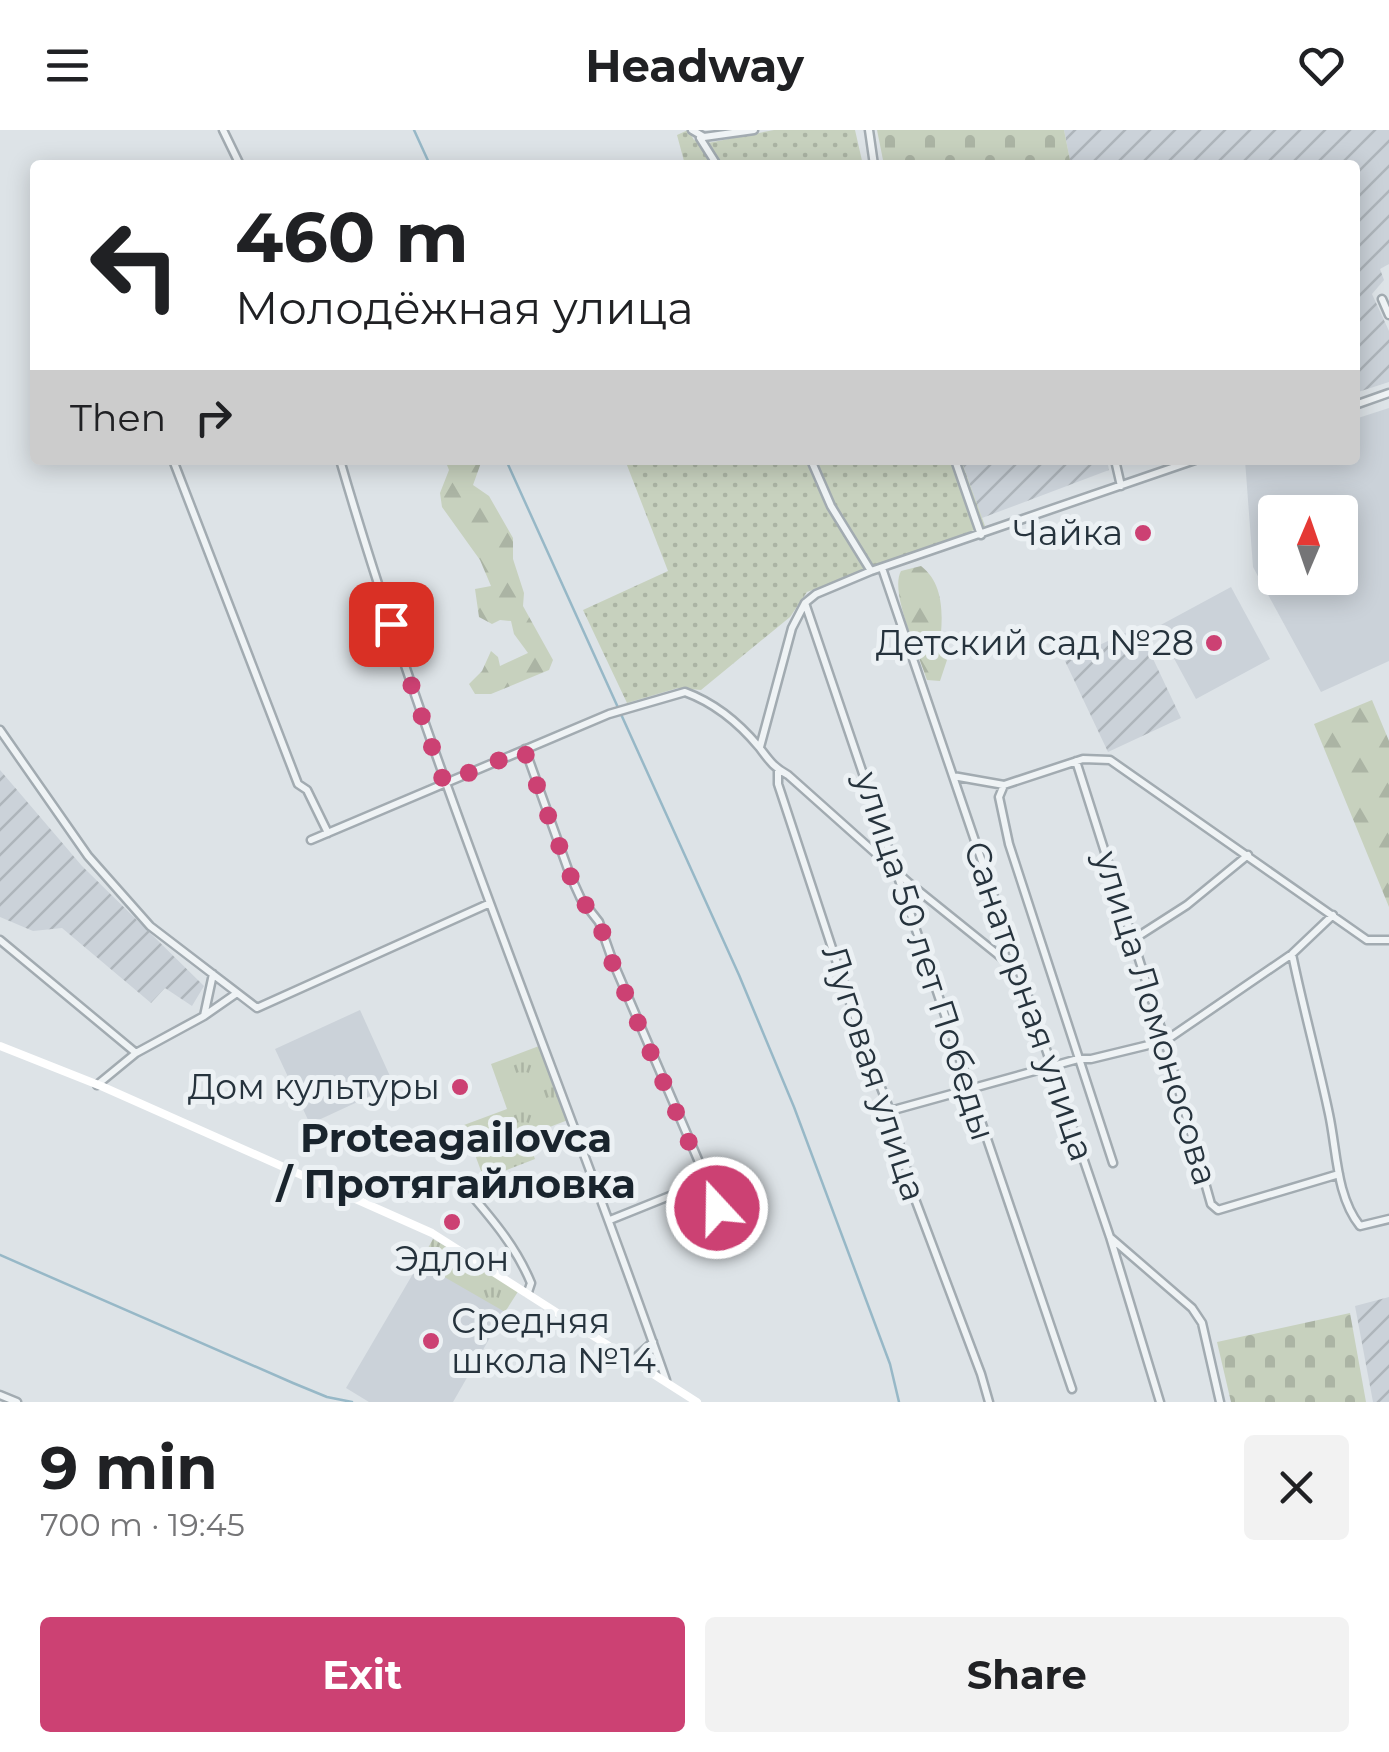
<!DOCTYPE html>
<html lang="en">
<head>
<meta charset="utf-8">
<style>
	body { margin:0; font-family:Montserrat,sans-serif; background:#f2f2f2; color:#202124; height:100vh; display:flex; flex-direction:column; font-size:38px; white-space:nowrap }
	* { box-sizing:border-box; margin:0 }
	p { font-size:32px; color:#757577 }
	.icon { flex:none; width:55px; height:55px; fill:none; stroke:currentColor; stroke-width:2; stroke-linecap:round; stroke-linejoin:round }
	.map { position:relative; height:1272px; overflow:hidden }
	.details { display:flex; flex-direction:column; background:#fff; flex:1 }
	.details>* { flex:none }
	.top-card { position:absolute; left:30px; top:30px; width:1330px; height:305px; border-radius:10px; box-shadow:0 5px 25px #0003; background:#fff; color:#202124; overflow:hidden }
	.needle { width:65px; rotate:2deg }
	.fabs { position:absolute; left:1258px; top:365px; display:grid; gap:20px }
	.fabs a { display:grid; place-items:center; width:100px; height:100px; border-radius:10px; background:#fff; box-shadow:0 5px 25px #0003; font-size:50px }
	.pin { position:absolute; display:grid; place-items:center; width:85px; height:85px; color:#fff; margin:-42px; border-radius:20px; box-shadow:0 5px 15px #0006 }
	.me { position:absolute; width:110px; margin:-55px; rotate:339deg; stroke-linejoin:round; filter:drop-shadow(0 0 8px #0008) }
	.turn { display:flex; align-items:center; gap:35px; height:210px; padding:0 40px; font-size:45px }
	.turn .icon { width:130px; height:130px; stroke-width:2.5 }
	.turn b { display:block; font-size:70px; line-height:85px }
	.then { display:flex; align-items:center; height:95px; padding:0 40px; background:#0003; gap:20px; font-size:38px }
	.round { display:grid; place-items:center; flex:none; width:105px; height:105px; border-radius:10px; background:#f2f2f2 }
	.headline { display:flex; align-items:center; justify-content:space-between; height:170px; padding:0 40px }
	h1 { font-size:60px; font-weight:700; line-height:75px }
	.action { display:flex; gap:20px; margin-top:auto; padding:20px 40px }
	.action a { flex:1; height:115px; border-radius:10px; background:#cc4173; color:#fff; font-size:40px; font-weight:700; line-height:115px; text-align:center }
	.action a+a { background:#f2f2f2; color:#202124 }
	header { display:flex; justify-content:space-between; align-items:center; height:130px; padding:0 40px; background:#fff; font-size:45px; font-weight:700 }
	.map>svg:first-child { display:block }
</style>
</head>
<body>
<header><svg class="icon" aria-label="menu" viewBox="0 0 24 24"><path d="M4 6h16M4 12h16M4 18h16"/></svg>Headway<svg class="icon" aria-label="heart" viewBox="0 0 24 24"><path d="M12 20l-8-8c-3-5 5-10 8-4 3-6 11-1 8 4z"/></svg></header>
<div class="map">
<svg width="1389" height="1272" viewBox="0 0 1389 1272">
	<defs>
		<pattern id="industrial-furrows" width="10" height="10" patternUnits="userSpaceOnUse" patternTransform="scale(2.5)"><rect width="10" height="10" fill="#cbd2d9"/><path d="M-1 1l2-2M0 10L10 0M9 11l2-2" fill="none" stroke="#aeb5bb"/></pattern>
		<pattern id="grass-tufts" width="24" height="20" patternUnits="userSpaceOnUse" patternTransform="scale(2.5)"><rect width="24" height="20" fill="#c7d1be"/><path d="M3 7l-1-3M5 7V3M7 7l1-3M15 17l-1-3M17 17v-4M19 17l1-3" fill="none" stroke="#abb4a4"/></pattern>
		<pattern id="forest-firs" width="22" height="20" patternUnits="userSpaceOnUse" patternTransform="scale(2.5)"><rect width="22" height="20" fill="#c7d1be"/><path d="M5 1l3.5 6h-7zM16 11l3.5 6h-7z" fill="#abb4a4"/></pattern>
		<pattern id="cemetery-stones" width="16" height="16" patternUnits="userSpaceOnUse" patternTransform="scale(2.5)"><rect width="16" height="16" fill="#c7d1be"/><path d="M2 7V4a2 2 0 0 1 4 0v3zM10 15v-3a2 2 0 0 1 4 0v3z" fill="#abb4a4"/></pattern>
		<pattern id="garden-dots" width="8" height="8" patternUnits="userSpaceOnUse" patternTransform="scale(2.5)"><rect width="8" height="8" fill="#c7d1be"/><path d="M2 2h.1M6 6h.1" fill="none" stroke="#abb4a4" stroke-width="1.8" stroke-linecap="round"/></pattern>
	</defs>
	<rect width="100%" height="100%" fill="#dde3e7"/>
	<path fill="#cbd2d9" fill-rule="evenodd" d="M1389,278V531L1321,562L1253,437L1245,330H1355V289ZM1340,382V448H1275V382Z
		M1231,457L1270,529L1196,569L1157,497Z
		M360,880L394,955L310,994L275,919Z
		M431,1113L515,1164L453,1272H369L346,1258Z"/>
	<path fill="url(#industrial-furrows)" d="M1064,0H1389V134L1380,139L1384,150L1372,164L1389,201V252L1355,263V35H1071Z
		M961,330H1107L1109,340L982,388Z
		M1138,497L1181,588L1108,622L1065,531Z
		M0,640L82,736L204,856L192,876L165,858L151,873L62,798L33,801L0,787Z
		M1389,1167V1272H1373L1355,1176Z"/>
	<path fill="url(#grass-tufts)" d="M539,916L568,990L526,1006L535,1029L484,1049L464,995L507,979L491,934Z
		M433,1109L519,1160L505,1182L420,1133Z"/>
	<path fill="url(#forest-firs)" d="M445,330H482L473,355L489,366L513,408V429L524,463L523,476L553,530L549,540L491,564H475L469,554L482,541L491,521L498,527L500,536L528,523L514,504L511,491L500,490L492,494L479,487L475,459L491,456L480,430L442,377L440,363L449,340Z
		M921,436C946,455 943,491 939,520L949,524L940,551L927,550C919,524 889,462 901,441Z
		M1372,570L1389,611V777L1314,594Z"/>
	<path fill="url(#cemetery-stones)" d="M877,0H1064L1071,35H884Z
		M1350,1183L1366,1272H1231L1217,1212Z"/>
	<path fill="url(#garden-dots)" d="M688,0L694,10L708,13L774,0H855L863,35H685L677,5Z
		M625,330H961L985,396L807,462L790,487L701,560L678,558L627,573L583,480L668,441Z"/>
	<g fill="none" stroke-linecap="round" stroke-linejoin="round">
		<path stroke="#97b8c7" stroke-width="2.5" d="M414,0L430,35
			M506,330L739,845L794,977L890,1234L899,1272
			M0,1125L293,1253L327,1267L352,1272"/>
		<g stroke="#a2abb1" stroke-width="11">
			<path id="street" d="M223,0L240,35
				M692,0L704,7L754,0
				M869,0L874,35
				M700,8L717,35
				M1382,169L1389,185
				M1355,275L1389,263
				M173,330L298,654L307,660L328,703
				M340,330C431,643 559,943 666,1250
				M811,330L831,376L871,441
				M955,330L981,405
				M1115,330L1121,356
				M882,438L1110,1107L1160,1272
				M0,600L88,726L150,796L257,878L488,774
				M760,617L792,498L805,473
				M525,619L570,745L581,769L599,792L613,832L705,1046L697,1055L610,1090
				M1076,631L1165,911L1211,1074L1218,1080L1339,1044
				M778,641V654L860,903L890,981L915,1069L981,1244L989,1272
				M953,646L1004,655L1083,629L1110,630L1367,810H1389
				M1004,655L999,667L1009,714L1113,1033
				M311,710L609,584L685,562C715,573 739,593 759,617C769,630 773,637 788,645L909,753L1017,840
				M1134,809L1187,775L1248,725
				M0,810L136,923L204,886L237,863
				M1292,824C1303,878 1318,931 1329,984C1337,1021 1336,1066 1360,1096L1389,1089
				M204,886L213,844
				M97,955L136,923
				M890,981L1078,929H1091L1165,911L1292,824L1333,785
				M705,1046L729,1110
				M468,1061C493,1090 516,1117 531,1153L528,1162
				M1111,1108L1192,1178L1202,1193L1220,1272
				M634,1229L653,1212
				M1072,1259L805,473L816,464L871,441L1195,330
				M0,1265L17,1272"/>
		</g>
		<use href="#street" stroke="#eff3f5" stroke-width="6"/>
		<path stroke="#fff" stroke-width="8" d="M0,916L101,956L432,1103L697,1272"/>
	</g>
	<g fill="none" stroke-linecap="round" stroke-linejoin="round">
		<path stroke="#cc4173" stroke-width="18" stroke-dasharray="0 32.4" d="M391,494L444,653L524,620L570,745L581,769L599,792L612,832L717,1078"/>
	</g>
	<g fill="#cc4173" stroke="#ecf1f4" stroke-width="4">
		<circle cx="1143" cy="403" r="10"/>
		<circle cx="1214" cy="513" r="10"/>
		<circle cx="460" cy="957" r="10"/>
		<circle cx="452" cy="1092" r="10"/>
		<circle cx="431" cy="1211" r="10"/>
	</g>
	<g text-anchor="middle" stroke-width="10" stroke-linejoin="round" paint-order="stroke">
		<g font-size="35" fill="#26333d" stroke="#ecf1f4" text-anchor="end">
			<text x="1123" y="415">Чайка</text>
			<text x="1194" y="525">Детский сад №28</text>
			<text x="440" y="969">Дом культуры</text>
			<text x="452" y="1141" text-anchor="middle">Эдлон</text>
			<text x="451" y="1203" text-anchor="start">Средняя<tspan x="451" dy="40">школа №14</tspan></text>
		</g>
		<g font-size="35" fill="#26333d" stroke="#ecf1f4">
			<text transform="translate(925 826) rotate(72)" y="12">улица 50 лет Победы</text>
			<text transform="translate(1029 871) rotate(71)" y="12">Санаторная улица</text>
			<text transform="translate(1156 888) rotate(73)" y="12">улица Ломоносова</text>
			<text transform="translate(874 943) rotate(72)" y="12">Луговая улица</text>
		</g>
		<g font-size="40" font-weight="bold" fill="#19242d" stroke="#ecf1f4">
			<text x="456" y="1022">Proteagailovca<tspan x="456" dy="46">/ Протягайловка</tspan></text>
		</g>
	</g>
</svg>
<div class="fabs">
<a><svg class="needle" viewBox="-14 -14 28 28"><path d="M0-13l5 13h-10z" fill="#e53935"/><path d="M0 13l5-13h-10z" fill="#757577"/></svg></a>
</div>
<div class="pin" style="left:391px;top:494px;background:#d93025"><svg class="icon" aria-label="arrive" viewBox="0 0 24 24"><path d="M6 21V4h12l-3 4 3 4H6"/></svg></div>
<svg class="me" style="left:717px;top:1078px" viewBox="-20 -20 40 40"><circle r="17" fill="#cc4173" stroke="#fff" stroke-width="3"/><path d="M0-11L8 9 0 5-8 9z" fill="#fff"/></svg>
<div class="top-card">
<div class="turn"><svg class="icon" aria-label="left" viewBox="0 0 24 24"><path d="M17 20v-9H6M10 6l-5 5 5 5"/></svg><div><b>460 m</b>Молодёжная улица</div></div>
<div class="then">Then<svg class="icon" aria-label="right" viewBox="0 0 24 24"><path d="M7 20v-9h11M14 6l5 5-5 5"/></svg></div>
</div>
</div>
<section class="details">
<div class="headline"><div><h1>9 min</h1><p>700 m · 19:45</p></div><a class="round"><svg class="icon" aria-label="close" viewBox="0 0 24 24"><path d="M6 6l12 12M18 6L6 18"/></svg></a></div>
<div class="action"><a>Exit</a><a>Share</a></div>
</section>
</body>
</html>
